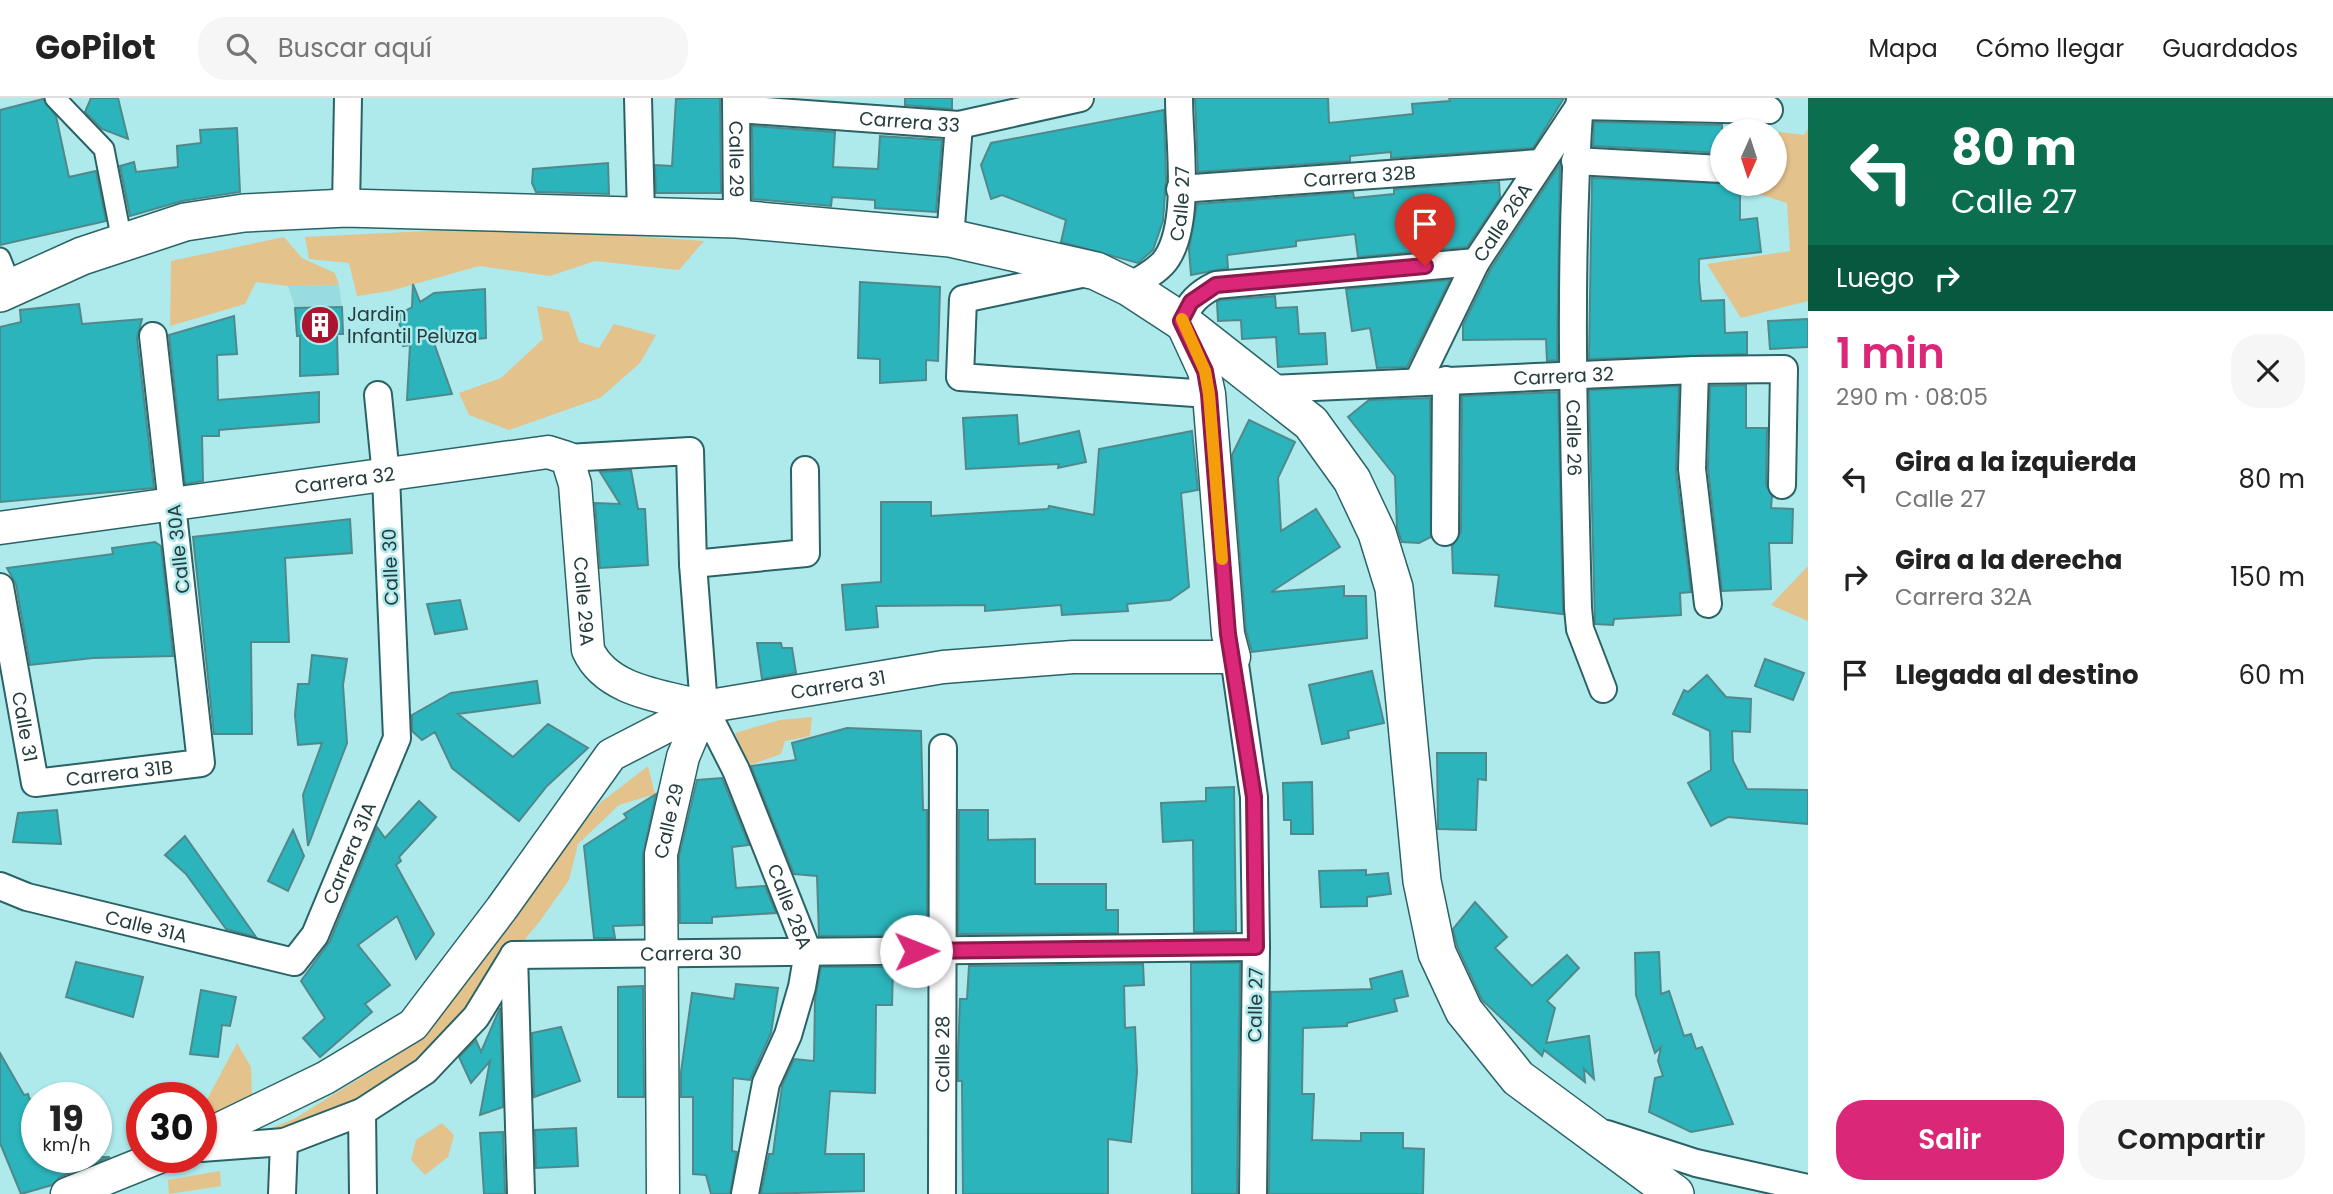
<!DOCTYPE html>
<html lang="es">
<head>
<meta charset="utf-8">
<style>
	body { margin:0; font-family:Poppins,sans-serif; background:#f6f6f6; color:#222; height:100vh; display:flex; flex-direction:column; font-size:26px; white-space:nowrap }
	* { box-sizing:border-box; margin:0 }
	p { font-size:23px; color:#767676 }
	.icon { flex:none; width:38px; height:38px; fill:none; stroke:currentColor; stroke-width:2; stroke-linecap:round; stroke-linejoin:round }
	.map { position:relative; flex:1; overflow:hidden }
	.drawer { display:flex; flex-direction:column; background:#fff; width:525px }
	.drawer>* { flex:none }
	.hud { background:#0b6e4f; color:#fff; overflow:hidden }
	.needle { width:46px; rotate:183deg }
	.tools { position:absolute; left:1710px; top:21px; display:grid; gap:14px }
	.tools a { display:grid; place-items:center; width:77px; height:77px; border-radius:50%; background:#fff; box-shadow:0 2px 5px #0004; font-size:35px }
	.speed { position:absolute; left:21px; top:984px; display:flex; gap:14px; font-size:35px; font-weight:700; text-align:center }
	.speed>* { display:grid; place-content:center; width:91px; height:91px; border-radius:50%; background:#fff; box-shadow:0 2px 5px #0004; line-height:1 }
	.speed small { font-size:18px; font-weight:400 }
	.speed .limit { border:10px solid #d22; background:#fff; color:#111 }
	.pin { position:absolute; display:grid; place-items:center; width:60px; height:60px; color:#fff; margin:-72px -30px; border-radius:50% 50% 50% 0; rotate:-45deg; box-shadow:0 0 7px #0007 }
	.pin .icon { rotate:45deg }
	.me { position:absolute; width:77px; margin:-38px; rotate:89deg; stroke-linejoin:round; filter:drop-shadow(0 0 5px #0008) }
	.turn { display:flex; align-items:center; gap:24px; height:147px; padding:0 28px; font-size:32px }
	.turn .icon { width:91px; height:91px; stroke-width:2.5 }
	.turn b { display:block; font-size:49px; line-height:60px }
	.then { display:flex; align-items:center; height:66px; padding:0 28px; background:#0003; gap:14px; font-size:26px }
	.round { display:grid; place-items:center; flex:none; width:74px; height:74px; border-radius:28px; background:#f6f6f6 }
	.head { display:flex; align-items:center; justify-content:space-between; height:119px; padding:0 28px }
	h1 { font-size:42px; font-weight:600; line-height:52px; color:#db2777 }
	.button { display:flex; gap:14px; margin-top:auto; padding:14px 28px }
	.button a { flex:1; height:80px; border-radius:28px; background:#db2777; color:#fff; font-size:28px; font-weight:600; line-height:80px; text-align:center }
	.button a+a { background:#f6f6f6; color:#222 }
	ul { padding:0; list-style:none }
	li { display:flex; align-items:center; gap:21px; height:98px; padding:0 28px }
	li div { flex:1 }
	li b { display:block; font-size:26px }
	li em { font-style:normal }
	header { display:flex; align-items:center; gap:42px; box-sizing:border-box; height:98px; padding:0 35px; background:#fff; border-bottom:2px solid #e0e0e0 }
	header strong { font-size:33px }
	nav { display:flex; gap:38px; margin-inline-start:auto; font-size:24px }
	.search { width:490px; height:63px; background:#f6f6f6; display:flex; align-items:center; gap:18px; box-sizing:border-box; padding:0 24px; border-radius:28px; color:#767676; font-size:26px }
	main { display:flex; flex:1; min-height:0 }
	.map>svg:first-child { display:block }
</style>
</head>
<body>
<header>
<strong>GoPilot</strong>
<div class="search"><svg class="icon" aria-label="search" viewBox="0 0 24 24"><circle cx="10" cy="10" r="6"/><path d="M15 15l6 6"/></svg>Buscar aquí</div>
<nav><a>Mapa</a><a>Cómo llegar</a><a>Guardados</a></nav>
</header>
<main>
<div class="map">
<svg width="1808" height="1096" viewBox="0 0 1808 1096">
	<rect width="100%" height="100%" fill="#aee9ec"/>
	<path fill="#98dce0" d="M339,187L342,209L295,210L288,188Z"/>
	<path fill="#e3c28c" d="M1808,31V203L1741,220L1707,166L1790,153L1787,105L1747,92L1750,86H1774L1775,42L1779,34L1804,37Z
		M510,129L704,143L679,172L595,163L550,178L479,168L390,193L357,198L349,165L309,161L305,139Z
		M284,139L302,160L335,175L339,187L288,188L256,184L245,206L170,228L171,163Z
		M537,208L569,214L579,244L599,250L614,226L656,237L640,265L600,300L509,332L469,317L459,295L501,280L543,241Z
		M1808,468V523L1771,507Z
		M812,619L810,638L785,643L781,656L747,668L735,635L780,622Z
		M648,668L655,696L619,707L578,746L569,782L540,823L440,944L400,979L350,1014L238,1043L294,1021L391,961L600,705Z
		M237,945L251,969L252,997L344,951L343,958L201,1030V1013Z
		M442,1025L454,1037L448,1059L425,1077L411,1062L416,1042Z
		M220,1073L221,1088L169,1096L168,1082Z"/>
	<path fill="#2bb4bb" stroke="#50898c" stroke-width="2" d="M91,0H118L128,41L102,31L85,14Z
		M690,0H720L721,95H656L655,67L672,68L676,1Z
		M905,0H952V11L905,7Z
		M1195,0H1328L1329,25L1413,16L1412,6L1450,3L1449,0H1564L1533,50L1391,60V54L1350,58V63L1198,74Z
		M43,1L56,18L69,79L96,73L106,123L0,147V12Z
		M1164,12L1166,82L1163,123L1153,152L1138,165L1061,144L1066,122L1002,97L991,101L981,67L991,45Z
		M1594,24L1722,27V55L1593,48Z
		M752,28L835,34L833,69L878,71L880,38L942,42L936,114L875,110V102L832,99L831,108L753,101Z
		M237,30L240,94L182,103L130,118L120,68L134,64L136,74L178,69L177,48L201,45L200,32Z
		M608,65L609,96L536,94L532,85L533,71Z
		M1560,66L1557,262L1547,263L1546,241L1463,242V227L1490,172Z
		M1592,80L1740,86V122L1757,120L1761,154L1699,161V182L1701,203L1724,202L1725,235L1747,234V256L1589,261Z
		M1499,84L1500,100L1467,149L1358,159L1355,136L1296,143V148L1227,157L1228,170L1191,177L1189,151L1197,106L1353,94L1354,100L1394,96V91Z
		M1450,182L1407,269L1377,270L1370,230L1352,233L1346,191Z
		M860,184L940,189L938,263L926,262V282L880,285V261L858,260Z
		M413,186L420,204L434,195L485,191L486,240L434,245L452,296L407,302L410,247L403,248L398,217L412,209Z
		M1275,198L1276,210L1297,209L1299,236L1325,235L1327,266L1278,269L1276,239L1242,241L1241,222L1218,223L1217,204L1220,202Z
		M79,206L82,226L142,221L137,240L154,390L0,404V229L21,224L20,212Z
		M342,209L343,236H337L338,276L300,278V238H297L295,210Z
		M234,218L237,256L217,257L218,302L319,294V324L219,332V338H202L203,383L185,386L169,237Z
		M1808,221V249L1770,251L1768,223Z
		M1746,287V330H1767L1766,387L1772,398L1771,410L1793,411L1792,445H1769L1771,491L1722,493L1708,370L1710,288Z
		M1679,288L1676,373L1691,494L1680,495L1681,517L1614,521L1613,527L1595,526L1589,292Z
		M1558,294L1563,516L1495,508L1499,477L1453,475L1452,448L1461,434L1462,298Z
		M1430,300L1431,439L1419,445L1402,444L1397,430L1395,378L1348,319L1369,302Z
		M1017,317L1019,346L1079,333L1086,364L1058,370L1059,366L966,371L963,320Z
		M1249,322L1295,344L1278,380L1281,433L1316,411L1340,449L1271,494L1344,488V498H1366L1367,540L1252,554L1246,533L1232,357Z
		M1192,333L1198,392L1181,395L1189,489L1170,502L1127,506L1128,513L1062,517L1061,507L985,513V507L876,508L878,529L846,532L842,487L881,484V404H931V418L1048,411L1049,408L1094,417L1099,351Z
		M631,372L638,411H645L648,467L600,470L595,405L620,406L600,374Z
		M350,421L352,455L285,460L289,544H251L252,636H214L193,439Z
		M155,444L161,448L173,558L93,560L30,567L16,486L7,470L113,456L112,450Z
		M460,502L467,531L435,536L427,506Z
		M757,545H781L782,550H792L796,575L762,581Z
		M312,557L347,561L343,587L347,645L308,748L303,697L322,645L298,647L295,617L298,586H309Z
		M1765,561L1804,575L1793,602L1755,588Z
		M1372,573L1384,625L1348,633L1349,640L1322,646L1309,587Z
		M1707,577L1726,599L1751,601L1750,634L1732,633L1733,663L1747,691L1808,692V726L1728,719L1711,728L1688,685L1711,672L1710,633L1673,616L1684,592L1688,594Z
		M537,583L540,605L458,616L513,659L548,626L588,650L547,688L519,723L452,670L435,634L422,642L412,633V617L451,595Z
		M847,630L921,633L923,712H927V837L819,838L817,778L794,776L751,668L796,662L792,645Z
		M1437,655H1486V682L1478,681L1476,732L1438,731Z
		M722,680L749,747L732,749L736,790L765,788L776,815L712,819V825H680L679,758L697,682Z
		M1312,684L1313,736H1291V722H1284L1283,685Z
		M1234,689L1236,833L1194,834L1193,742L1163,744L1161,705L1206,703V690Z
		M656,696L643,756V827L613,828L615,840H594L584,748L627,720L624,716Z
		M419,703L436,719L399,759L401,763L396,767L434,836L416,861L397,818L358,847L390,887L365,906L372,914L320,959L303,940L325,920L301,883L330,843L377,729L385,740Z
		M57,712L61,746L13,744L18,715Z
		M959,712H988V742L1035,741V786H1106V812H1118V835L958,836Z
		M293,732L304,758L288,793L268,783Z
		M185,738L256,839L226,831L186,776L165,757Z
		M1366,772V777L1388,775L1391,796L1367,799V808L1321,809L1319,773Z
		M1475,804L1507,839L1495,850L1532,888L1567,857L1579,870L1547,903L1555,910L1546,945L1589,938L1594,981L1584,971L1585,984L1544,952L1542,958L1482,902L1457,848L1453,831Z
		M1659,854L1661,896L1669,893L1684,938L1691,936L1696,951L1702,949L1733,1026L1691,1034L1649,1014L1655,980L1663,978L1658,963L1661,949L1655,955L1636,897L1635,855Z
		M76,864L143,879L133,919L66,899Z
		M1191,865H1240L1237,1096H1192Z
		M1143,866L1144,887L1124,888L1125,930L1135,929L1137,974L1131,1044L1108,1041V1096H963L962,983H958V957L960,901H967L969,868Z
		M821,869H893L892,907H876L875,995L830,993L825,1056H864V1093L761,1096L769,1056H773L782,988L794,961L814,963L815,901Z
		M1402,873L1408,898L1394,901L1397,913L1347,925V928L1303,930L1302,996H1314L1312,1042L1361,1043V1035H1403V1050L1424,1051L1423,1096H1269L1271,894L1372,891L1370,881Z
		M736,886L778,890L771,935L750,982L733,980L732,1053L737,1054L730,1096H711L706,1077L693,1076V999H681V974L692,895L734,901Z
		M643,888L644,999H618V889Z
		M201,892L236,899L230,928L222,927L218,959L190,956Z
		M500,910L503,1009L480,1017L490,963L471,985L459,959L476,942L481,954Z
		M561,929L580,983L534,999L532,935Z
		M0,955L24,997L28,996L30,1002L37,999V1059H110L60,1079L52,1087L21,1096L0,1045Z
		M576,1030L578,1068L536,1070L535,1032Z
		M503,1034L505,1096H484L480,1035Z"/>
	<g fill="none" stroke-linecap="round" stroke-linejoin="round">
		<g stroke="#2a6366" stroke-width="23">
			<path id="pedestrian" d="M55,0L104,51L122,143
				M0,160L12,190"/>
		</g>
		<g stroke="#2a6366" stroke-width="30">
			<g id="minor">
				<path d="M638,0L641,117"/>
				<path id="s1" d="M736,0L737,121"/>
				<path id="s2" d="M1580,0C1568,170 1574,340 1578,510L1580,531L1603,591"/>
				<path d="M1579,8L1769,12"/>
				<path id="s3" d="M737,11L959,27L1080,0"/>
				<path d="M1575,63L1722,71"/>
				<path id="s4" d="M1180,91L1540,65"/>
				<path d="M346,110L348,0"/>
				<path d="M950,140L959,27"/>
				<path d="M1086,175L963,201L960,279L1209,296"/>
				<path id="s5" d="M1129,189C1141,181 1159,173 1167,160C1191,123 1179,43 1179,0"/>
				<path d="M1181,223C1190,205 1197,196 1216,187L1476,164"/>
				<path d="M1695,272L1692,371L1708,506"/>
				<path id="s6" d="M1418,283L1476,164L1578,10"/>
				<path id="s7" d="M1268,291L1695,272L1784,271L1782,387"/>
				<path id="s8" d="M567,360L690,353L693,466L704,609L736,672L808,854L802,889L788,937L766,985L745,1096"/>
				<path d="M1445,434L1446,282"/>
				<path d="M693,466L806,455L805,372"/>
				<path id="s9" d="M0,489L35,685L201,665L153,238"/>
				<path d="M1234,559L1254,699L1256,849L1253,1096"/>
				<path id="s10" d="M0,788L27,799L294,864L315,837L397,640L386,378L378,297"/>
				<path id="s11" d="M514,857L1256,849"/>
				<path d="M514,857L521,1096"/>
				<path d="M362,1014L363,1096"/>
				<path d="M1607,1036L1696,1065L1808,1090"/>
				<path d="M201,1050L284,1044L362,1014L425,973L476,919L514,857"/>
				<path d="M282,1096L284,1044"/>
				<path id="s12" d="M942,1096L943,650"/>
			</g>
		</g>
		<g stroke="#2a6366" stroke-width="35">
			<g id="tertiary">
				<path id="s13" d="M0,430L548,354L567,360L575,386L588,552C607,594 664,598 704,609"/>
				<path id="s14" d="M201,1040L325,980L413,927L502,810L611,657L704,609L943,569L1073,559H1234L1228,536L1209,296L1204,273L1181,223"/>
				<path d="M67,1096L159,1059"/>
				<path id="s15" d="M663,1096L661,756L683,659L704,609"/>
			</g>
		</g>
		<g stroke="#2a6366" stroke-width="40">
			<path id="secondary" d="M0,195L82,158L185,124L244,115L346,110L737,121L950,140L1096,173L1129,189L1181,223L1311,325L1352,382L1377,435L1394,490L1422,783L1437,855L1464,913L1518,980L1675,1096"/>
		</g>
		<use href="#pedestrian" stroke="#fff" stroke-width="19"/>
		<use href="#minor" stroke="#fff" stroke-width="26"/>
		<use href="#tertiary" stroke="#fff" stroke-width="32"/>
		<use href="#secondary" stroke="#fff" stroke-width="37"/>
	</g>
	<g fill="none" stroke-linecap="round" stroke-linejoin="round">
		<g stroke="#8e194d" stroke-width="18">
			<path id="route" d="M916,853L1256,849L1254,699L1228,536L1209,296L1205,273L1181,223L1191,204L1216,187L1425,168"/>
		</g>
		<use href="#route" stroke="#db2777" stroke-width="12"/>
		<path stroke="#f59e0b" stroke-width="12" d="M1182,221L1205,273L1209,296L1222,461"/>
	</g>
	<defs>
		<g id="building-disc" transform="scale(2.0125)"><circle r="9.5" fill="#ab1530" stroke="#aee9ec"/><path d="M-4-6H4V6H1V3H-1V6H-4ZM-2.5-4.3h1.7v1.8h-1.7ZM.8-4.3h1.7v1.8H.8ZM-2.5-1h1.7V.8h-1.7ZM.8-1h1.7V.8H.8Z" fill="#fff"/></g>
	</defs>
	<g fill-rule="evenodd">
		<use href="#building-disc" x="320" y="227"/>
	</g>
	<g text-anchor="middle" stroke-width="5" stroke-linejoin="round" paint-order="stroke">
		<g font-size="19" fill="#243c3d" stroke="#aee9ec">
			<text dy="7" stroke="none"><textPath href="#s3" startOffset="173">Carrera 33</textPath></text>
			<text dy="7" stroke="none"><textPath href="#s1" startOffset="61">Calle 29</textPath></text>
			<text dy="7" stroke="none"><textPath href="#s4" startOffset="180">Carrera 32B</textPath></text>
			<text dy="7" stroke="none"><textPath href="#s5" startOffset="105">Calle 27</textPath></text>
			<text dy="7" stroke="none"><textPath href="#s6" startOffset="180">Calle 26A</textPath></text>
			<text dy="7" stroke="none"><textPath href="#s7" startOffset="296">Carrera 32</textPath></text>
			<text dy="7" stroke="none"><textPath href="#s2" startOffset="340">Calle 26</textPath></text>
			<text dy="7" stroke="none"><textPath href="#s13" startOffset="348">Carrera 32</textPath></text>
			<text transform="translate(178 451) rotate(-96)" y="7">Calle 30A</text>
			<text transform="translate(390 469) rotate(-92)" y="7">Calle 30</text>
			<text dy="7" stroke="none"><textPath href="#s13" startOffset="718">Calle 29A</textPath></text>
			<text dy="7" stroke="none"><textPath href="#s14" startOffset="816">Carrera 31</textPath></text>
			<text dy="7" stroke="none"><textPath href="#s9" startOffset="142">Calle 31</textPath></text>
			<text dy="7" stroke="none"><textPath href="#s9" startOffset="284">Carrera 31B</textPath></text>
			<text dy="7" stroke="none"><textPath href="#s15" startOffset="374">Calle 29</textPath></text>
			<text dy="7" stroke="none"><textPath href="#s10" startOffset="427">Carrera 31A</textPath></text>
			<text dy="7" stroke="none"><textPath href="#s8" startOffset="597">Calle 28A</textPath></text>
			<text dy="7" stroke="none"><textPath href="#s10" startOffset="152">Calle 31A</textPath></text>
			<text dy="7" stroke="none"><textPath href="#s11" startOffset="177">Carrera 30</textPath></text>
			<text transform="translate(1255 907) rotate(-89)" y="7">Calle 27</text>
			<text dy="7" stroke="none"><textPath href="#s12" startOffset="140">Calle 28</textPath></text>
		</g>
		<g font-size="19" fill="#243c3d" stroke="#aee9ec" text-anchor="start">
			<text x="347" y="223">Jardin<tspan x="347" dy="22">Infantil Peluza</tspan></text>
		</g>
	</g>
</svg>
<div class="tools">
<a><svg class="needle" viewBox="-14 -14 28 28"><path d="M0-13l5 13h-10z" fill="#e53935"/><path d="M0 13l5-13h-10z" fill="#767676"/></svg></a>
</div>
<div class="speed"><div>19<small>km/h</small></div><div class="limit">30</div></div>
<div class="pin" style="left:1425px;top:168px;background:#d93025"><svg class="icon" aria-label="arrive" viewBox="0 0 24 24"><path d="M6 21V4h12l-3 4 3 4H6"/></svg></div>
<svg class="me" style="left:916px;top:853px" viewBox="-20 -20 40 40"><circle r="19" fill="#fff"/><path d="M0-13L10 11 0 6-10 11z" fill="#db2777"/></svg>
</div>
<section class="drawer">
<div class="hud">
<div class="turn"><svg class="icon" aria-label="left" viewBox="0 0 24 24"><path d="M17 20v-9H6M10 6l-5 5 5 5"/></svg><div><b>80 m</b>Calle 27</div></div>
<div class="then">Luego<svg class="icon" aria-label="right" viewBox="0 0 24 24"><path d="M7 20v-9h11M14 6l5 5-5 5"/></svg></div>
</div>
<div class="head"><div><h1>1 min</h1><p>290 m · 08:05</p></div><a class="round"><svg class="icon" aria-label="close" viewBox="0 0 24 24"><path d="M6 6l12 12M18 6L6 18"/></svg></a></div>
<ul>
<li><svg class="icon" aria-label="left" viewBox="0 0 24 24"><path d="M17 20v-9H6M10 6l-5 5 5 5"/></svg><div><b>Gira a la izquierda</b><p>Calle 27</p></div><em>80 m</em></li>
<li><svg class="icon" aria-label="right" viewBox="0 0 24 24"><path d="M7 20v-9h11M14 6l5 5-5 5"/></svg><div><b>Gira a la derecha</b><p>Carrera 32A</p></div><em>150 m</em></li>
<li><svg class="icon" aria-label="arrive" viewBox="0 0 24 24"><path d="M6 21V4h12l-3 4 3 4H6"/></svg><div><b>Llegada al destino</b></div><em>60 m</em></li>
</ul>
<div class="button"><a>Salir</a><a>Compartir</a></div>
</section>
</main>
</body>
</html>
